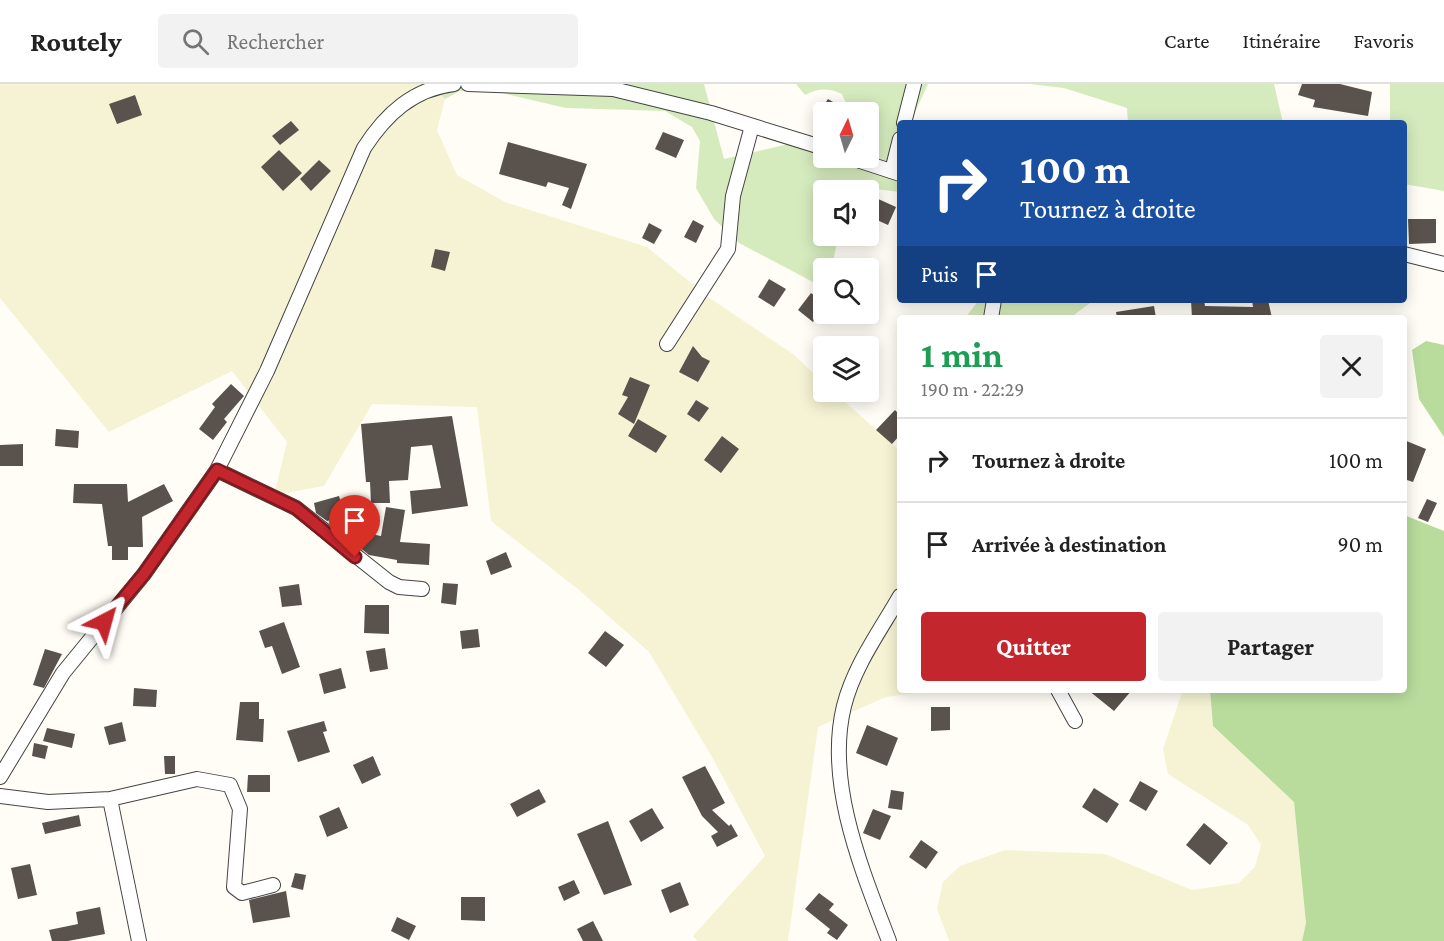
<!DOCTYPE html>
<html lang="fr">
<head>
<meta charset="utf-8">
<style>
	body { margin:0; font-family:"Crimson Pro",serif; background:#f2f2f2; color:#222; height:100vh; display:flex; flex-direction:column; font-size:22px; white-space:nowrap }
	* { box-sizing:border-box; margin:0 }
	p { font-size:20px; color:#767676 }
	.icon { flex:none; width:33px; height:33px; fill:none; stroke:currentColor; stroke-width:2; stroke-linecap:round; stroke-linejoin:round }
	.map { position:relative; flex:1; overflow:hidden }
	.side { position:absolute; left:897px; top:231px; width:510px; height:378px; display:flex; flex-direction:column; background:#fff; border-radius:6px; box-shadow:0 3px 15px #0003 }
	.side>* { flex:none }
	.guide { position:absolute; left:897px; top:36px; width:510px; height:183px; border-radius:6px; box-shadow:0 3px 15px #0003; background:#1a4fa0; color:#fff; overflow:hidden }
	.needle { width:39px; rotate:5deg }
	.controls { position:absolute; left:813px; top:18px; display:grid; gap:12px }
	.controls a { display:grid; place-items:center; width:66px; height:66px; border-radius:6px; background:#fff; box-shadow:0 3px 15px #0003; font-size:30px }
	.pin { position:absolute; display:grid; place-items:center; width:51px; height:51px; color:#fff; margin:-62px -26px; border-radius:50% 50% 50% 0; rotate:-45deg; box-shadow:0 0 6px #0007 }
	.pin .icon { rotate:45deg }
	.me { position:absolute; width:66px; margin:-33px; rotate:39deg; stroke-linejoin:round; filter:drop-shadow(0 0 4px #0008) }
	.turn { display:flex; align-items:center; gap:21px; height:126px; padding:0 24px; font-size:27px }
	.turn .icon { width:78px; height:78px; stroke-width:2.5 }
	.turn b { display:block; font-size:42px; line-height:51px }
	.then { display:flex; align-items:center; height:57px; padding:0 24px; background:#0003; gap:12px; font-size:22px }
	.round { display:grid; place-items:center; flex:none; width:63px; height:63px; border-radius:6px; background:#f2f2f2 }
	.overview { display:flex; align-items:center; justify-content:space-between; height:102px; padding:0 24px }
	h1 { font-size:36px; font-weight:700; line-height:45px; color:#1e9e55 }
	.cta { display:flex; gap:12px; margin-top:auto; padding:12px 24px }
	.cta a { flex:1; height:69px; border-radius:6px; background:#c4262e; color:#fff; font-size:24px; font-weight:700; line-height:69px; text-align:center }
	.cta a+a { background:#f2f2f2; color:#222 }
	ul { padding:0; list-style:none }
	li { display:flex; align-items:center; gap:18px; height:84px; padding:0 24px; border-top:2px solid #e0e0e0 }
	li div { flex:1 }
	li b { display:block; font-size:22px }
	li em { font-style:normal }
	header { display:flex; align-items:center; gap:36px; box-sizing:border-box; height:84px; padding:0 30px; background:#fff; border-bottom:2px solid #e0e0e0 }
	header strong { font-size:28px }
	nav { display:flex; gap:33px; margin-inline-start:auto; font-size:21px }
	.search { width:420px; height:54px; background:#f2f2f2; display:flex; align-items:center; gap:15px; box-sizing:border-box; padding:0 21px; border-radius:6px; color:#767676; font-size:22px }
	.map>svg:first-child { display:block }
</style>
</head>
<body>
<header>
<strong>Routely</strong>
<div class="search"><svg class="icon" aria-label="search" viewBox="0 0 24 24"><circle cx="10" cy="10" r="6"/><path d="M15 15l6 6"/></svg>Rechercher</div>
<nav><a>Carte</a><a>Itinéraire</a><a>Favoris</a></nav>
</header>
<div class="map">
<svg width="1444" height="857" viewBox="0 0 1444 857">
	<rect width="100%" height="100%" fill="#fffdf5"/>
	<path fill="#f6f3d4" d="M0,0H431L445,15L437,46L457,91L505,118L647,163L708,213L793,270L823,298L824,308H834L900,367V606H937L886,613L818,643L788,857H698L693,852L765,772L712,673L649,568L579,506L491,437L477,323L372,320L324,402L274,411L287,358L232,287L109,348L0,214Z
		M1183,606H1210L1213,642L1294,718L1306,839L1302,857H949L937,825L943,798L960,782L1005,766L1105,770L1192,806L1239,799L1255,783L1261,761L1248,741L1168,690L1163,665Z"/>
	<path fill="#d5ebbd" d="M431,0H704L724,75L823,52L824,74H868V28H850L842,10C828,4 819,4 805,11L796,0H928L910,39H900V108L859,103L856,106H824V152H838L832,184H824L823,197L813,198L739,159L714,135L696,104L700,57L692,43L665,27L566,24L497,8L460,7L445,15Z
		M1030,0H1274L1283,39H1128L1127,24L1064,4Z
		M1390,0H1444V107L1404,100V39H1390Z
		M979,216H1094L1070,234H965Z"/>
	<path fill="#b9dc9c" d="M1426,257L1444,261V353L1419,315L1412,266Z
		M1404,431L1444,447V857H1302L1306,839L1294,718L1213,642L1210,606H1404Z"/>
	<path fill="#5a524d" d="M1302,0H1340L1372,8L1368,32L1313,23L1315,16L1298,11Z
		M135,11L142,31L117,40L109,20Z
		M828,15L850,28H830L822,24Z
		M291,37L299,46L280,61L272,52Z
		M663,48L684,56L676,74L655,65Z
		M508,58L587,80L571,125L562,121L569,104L548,98L546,103L499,90Z
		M279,66L302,89L283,107L261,83Z
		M319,76L331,87L311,107L300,95Z
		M876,114L896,123L888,141L868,132Z
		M1408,135H1436V159L1409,160Z
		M693,136L704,142L696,159L684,153Z
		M649,139L662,146L654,160L642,154Z
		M435,165L450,168L445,187L431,183Z
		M769,195L786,205L774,223L758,213Z
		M811,209L824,219V224L813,238L798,226Z
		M1191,216H1204L1205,222L1253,223L1252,216H1268L1272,234H1192Z
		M1154,222L1156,234H1117L1116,228Z
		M693,262L702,273L710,277L698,298L679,288Z
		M630,293L650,301L634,340L618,330L628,313L622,311Z
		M231,300L244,312L224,335L227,338L213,356L199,345L215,323L212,320Z
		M696,316L709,324L699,338L687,330Z
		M895,326L900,331V351L892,360L876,346Z
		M452,332L468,422L412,430L410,407L441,404L432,361L411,363L408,396L389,397L390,419H371L370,398H366L361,340Z
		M638,335L667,352L656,369L628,352Z
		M56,345L79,347L78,364L55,362Z
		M722,352L739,365L721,389L704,376Z
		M1404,356L1426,365L1413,398L1404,395Z
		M23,360V382H0V361Z
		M74,400H127L128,418L164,400L173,417L142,433L143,463H128V476H112V462H108L102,420L73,419Z
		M339,412L345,432L327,437L316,429L314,419Z
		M1427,415L1437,419L1428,438L1418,434Z
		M386,423L405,426L400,458L430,460L429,481L397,479V476L369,471L358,462L360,448L381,452Z
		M506,468L512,483L491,491L486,477Z
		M443,499L458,500L456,521L441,519Z
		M299,500L302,521L282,523L279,503Z
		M365,521H389V550L364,549Z
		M284,538L300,583L282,590L272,562L265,564L259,547Z
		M478,545L480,563L462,565L460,547Z
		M605,547L624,561L606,583L588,569Z
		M385,564L388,585L370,588L366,567Z
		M45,565L62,570L44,604L33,601Z
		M341,584L346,604L324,610L319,590Z
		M134,604L157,606L156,623L133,622Z
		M1088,606H1132L1114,627Z
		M240,618H259V635H264L263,658L236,656Z
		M931,623H950V646L931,647Z
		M324,637L327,647L323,648L330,668L298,678L287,647Z
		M122,638L126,657L109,661L104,643Z
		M867,641L898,654L887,682L856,669Z
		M47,644L75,650L72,664L43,657Z
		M34,659L48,662L45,675L32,672Z
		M164,672H175V690H165Z
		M373,672L381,691L362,700L353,681Z
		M705,682L725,719L712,726L729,742L731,740L738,752L717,763L711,752L718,748L702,732L682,693Z
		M248,691H270V708H247Z
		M1140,697L1158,707L1146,727L1129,717Z
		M1094,704L1119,720L1107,739L1082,723Z
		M539,705L546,718L517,733L510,720Z
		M891,706L904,708L902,726L888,724Z
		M339,723L348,744L327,753L319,732Z
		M652,724L664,744L641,758L629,737Z
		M873,725L891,732L880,756L863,749Z
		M79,731L81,742L45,750L42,739Z
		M608,737L632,801L604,811L577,750Z
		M1204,739L1228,759L1210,781L1186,761Z
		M921,756L938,768L926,785L909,773Z
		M30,780L37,811L18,815L11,784Z
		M295,789L306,791L303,806L291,803Z
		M574,796L580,809L564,817L558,803Z
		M680,798L689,821L670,829L661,806Z
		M286,807L290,833L253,839L249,816Z
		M819,809L834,820L829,826L848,841L837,856L827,849L830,845L805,825Z
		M461,813H485V837L461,836Z
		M100,823L105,850L68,857H52L49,846L78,840L76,828Z
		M397,833L416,842L409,856L391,847Z
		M593,837L603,857H583L577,845Z"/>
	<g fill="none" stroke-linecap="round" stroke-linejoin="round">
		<g stroke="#444" stroke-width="16">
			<path id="minor" d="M468,0L613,5L711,29L824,64
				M904,39L914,0
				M851,74L900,90
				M892,87L900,55
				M1404,170L1444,180
				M991,234L994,216
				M667,260L728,165L733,112L752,42
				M217,386L296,424L389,498L399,503L422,505
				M1058,606L1075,637
				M0,693L63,589L144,490L217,386L267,287L364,64C386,30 413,5 454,0
				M0,712L48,718L110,715L139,857
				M110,715L197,695L230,701L240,725L234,803L242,809L273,801
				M889,857C862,786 825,699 844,622C854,582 880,547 900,512"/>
		</g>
		<use href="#minor" stroke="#fff" stroke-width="14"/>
	</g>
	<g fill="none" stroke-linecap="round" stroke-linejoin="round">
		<g stroke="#7f191e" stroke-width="15">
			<path id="route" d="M104,538L144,490L217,386L296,424L355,473"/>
		</g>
		<use href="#route" stroke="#c4262e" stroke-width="10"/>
	</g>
</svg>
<div class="controls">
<a><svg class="needle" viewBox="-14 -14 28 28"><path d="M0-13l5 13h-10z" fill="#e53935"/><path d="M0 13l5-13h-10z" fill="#767676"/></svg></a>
<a><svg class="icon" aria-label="sound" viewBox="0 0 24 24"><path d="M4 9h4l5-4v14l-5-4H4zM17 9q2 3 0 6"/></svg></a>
<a><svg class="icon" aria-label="search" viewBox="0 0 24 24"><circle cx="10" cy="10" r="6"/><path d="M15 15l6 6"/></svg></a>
<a><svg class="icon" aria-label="layers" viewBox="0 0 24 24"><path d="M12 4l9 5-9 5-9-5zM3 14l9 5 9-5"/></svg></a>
</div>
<div class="pin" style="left:355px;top:473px;background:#d93025"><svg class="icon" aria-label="arrive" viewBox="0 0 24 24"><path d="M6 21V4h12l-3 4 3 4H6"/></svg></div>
<svg class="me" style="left:104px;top:538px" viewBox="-20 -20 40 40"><path d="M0-17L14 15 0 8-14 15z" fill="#c4262e" stroke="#fff" stroke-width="4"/></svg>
<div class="guide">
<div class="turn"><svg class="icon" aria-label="right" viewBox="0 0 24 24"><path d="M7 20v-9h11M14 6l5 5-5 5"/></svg><div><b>100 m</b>Tournez à droite</div></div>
<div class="then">Puis<svg class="icon" aria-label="arrive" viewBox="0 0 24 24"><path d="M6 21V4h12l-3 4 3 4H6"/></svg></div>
</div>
<section class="side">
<div class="overview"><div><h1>1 min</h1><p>190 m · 22:29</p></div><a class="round"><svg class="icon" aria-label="close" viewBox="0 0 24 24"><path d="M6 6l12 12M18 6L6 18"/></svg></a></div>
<ul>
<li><svg class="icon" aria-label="right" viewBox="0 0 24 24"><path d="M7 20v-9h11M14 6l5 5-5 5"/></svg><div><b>Tournez à droite</b></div><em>100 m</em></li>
<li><svg class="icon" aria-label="arrive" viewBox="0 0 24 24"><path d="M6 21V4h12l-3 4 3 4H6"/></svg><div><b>Arrivée à destination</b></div><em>90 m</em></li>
</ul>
<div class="cta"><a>Quitter</a><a>Partager</a></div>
</section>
</div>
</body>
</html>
